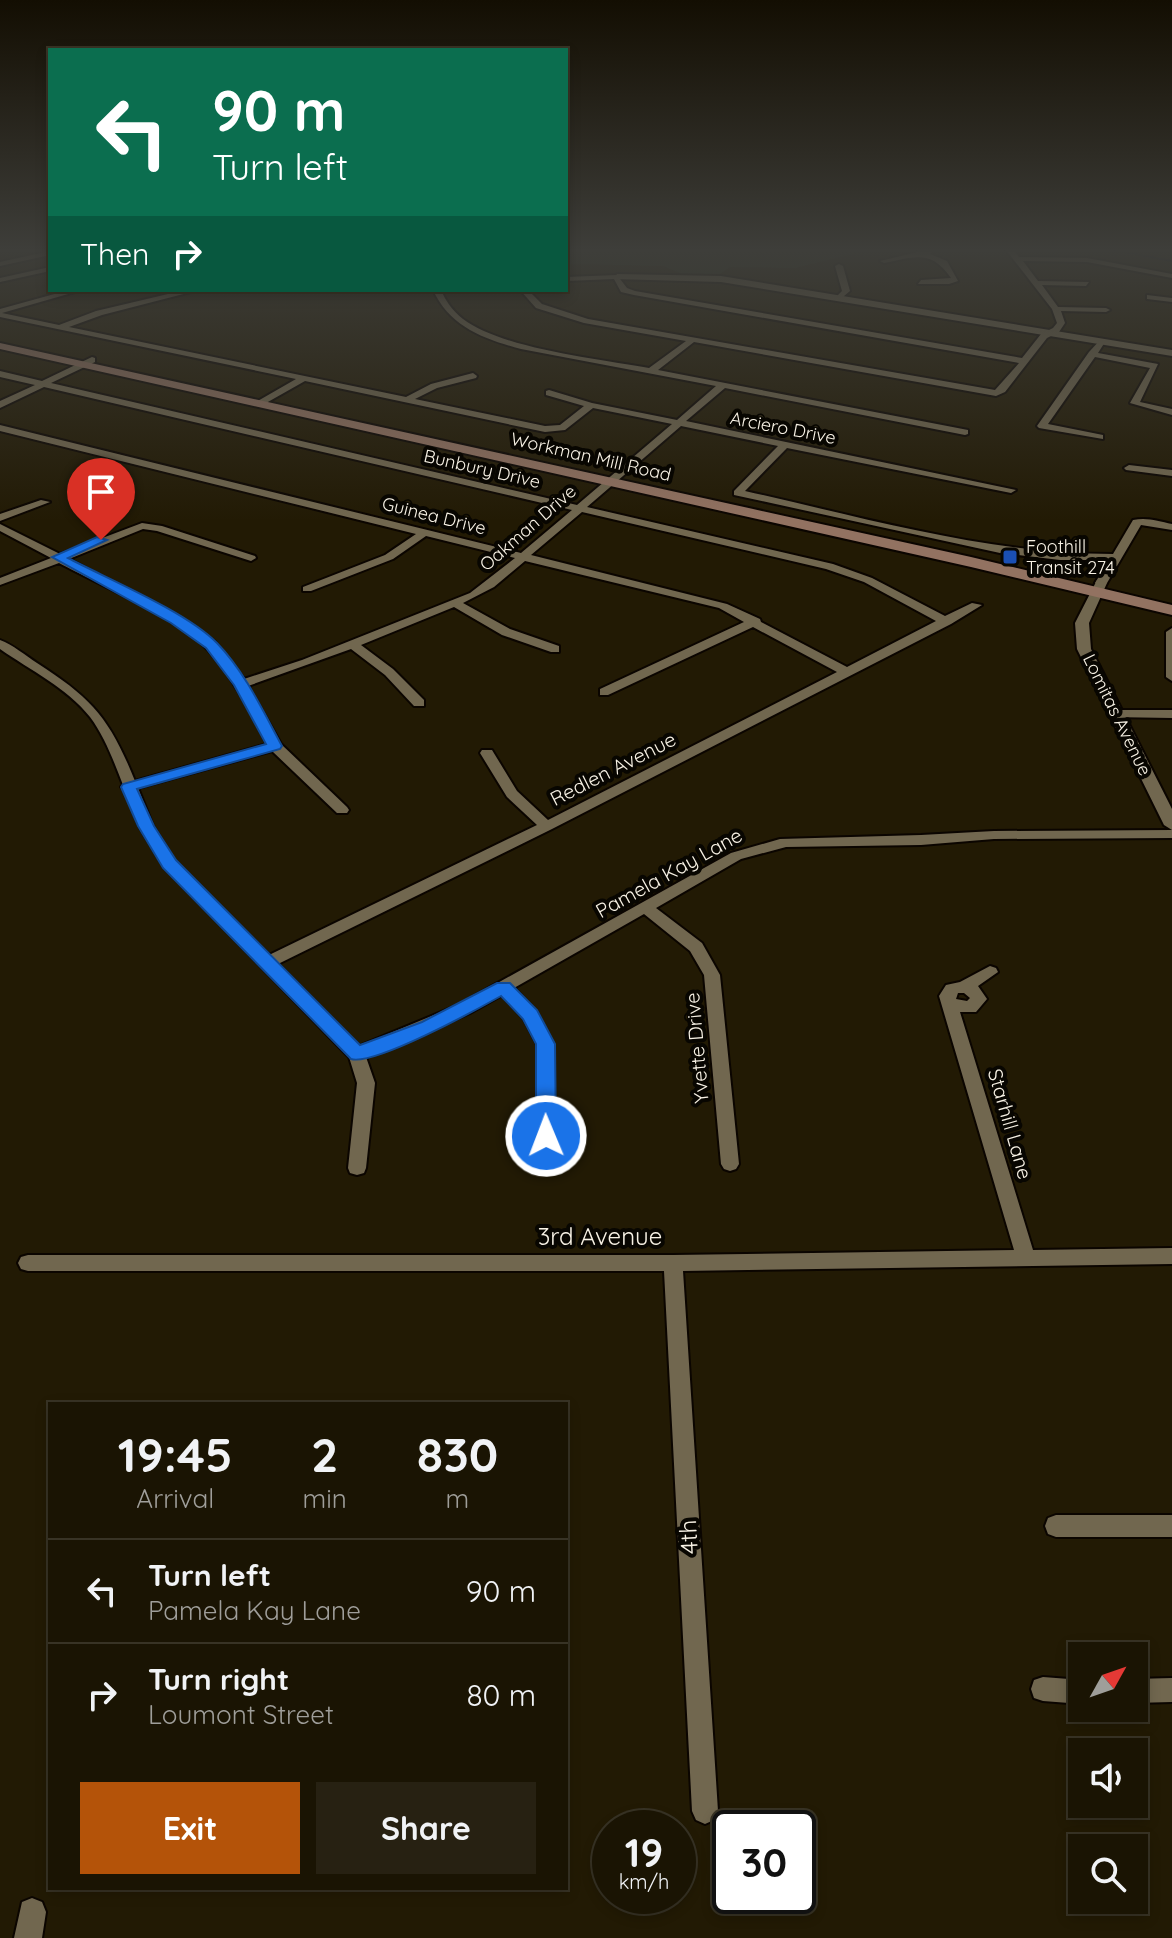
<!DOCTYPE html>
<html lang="en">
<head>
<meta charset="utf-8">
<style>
	body { margin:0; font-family:Quicksand,sans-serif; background:#272112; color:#f1f3f6; height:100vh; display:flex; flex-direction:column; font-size:30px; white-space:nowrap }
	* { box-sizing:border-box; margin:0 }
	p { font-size:26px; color:#9f9e9a }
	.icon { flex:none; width:44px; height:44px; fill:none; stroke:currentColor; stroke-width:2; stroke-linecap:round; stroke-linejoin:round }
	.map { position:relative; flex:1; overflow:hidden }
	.drawer { position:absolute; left:48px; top:1402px; width:520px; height:488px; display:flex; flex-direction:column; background:#1a1403; border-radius:0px; box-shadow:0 4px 12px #0003,0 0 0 2px #383325 }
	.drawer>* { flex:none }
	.banner { position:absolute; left:48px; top:48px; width:520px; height:244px; border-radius:0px; box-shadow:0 4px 12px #0003,0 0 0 2px #383325; background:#0b6e4f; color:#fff; overflow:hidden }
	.needle { width:52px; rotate:50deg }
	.buttons { position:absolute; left:1068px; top:1642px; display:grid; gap:16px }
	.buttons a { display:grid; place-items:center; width:80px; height:80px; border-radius:0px; background:#1a1403; box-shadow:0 4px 12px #0003,0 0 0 2px #383325; font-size:40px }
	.speed { position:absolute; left:592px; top:1810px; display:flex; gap:16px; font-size:40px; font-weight:700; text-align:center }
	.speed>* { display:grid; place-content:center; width:104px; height:104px; border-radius:50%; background:#1a1403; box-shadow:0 4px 12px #0003,0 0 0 2px #383325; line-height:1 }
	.speed small { font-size:20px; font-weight:400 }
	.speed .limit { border:4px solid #111; border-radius:12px; background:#fff; color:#111 }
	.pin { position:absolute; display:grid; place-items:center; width:68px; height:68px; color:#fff; margin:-82px -34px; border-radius:50% 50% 50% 0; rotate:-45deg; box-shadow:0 0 8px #0007 }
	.pin .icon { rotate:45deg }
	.me { position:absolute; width:88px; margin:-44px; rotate:359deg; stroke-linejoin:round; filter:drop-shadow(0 0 6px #0008) }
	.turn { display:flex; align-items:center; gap:28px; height:168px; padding:0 32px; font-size:36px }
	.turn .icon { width:104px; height:104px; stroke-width:2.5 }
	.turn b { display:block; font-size:56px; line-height:68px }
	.then { display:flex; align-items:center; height:76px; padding:0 32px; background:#0003; gap:16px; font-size:30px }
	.eta { display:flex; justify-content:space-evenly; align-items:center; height:136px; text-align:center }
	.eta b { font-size:48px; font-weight:800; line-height:56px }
	.cta { display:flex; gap:16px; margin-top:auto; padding:16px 32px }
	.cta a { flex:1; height:92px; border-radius:0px; background:#b45309; color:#fff; font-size:32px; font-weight:800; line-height:92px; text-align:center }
	.cta a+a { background:#272112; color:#f1f3f6 }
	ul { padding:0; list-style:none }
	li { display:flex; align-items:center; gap:24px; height:104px; padding:0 32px; border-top:2px solid #383325 }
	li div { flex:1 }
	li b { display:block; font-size:30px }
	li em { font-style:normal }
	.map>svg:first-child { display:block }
</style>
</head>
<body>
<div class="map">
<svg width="1172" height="1938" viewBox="0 0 1172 1938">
	<rect width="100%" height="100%" fill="#221a04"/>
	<path fill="#272f18" d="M566,250H869L795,268L730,267L717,276L682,274L663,266L566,264Z"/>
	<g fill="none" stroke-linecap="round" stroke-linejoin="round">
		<path stroke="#01071c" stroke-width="2" d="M1114,250L1172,261"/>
		<g stroke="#0b0500" stroke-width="4">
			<path id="minor" d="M926,250H935L930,254L947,261L958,281L949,284H918L921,280L951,278C931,249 915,257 884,263L880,261Z
				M1006,250H1014L1019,257L1087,258L1172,274V278L1087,262L1023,261L1038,281L1089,282L1086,286L1042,285L1058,307L1106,308L1110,310L1106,312L1061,311L1065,323L1059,332L1047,338L1005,392L996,396L694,342L658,370L968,430V434L965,435L725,388L686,421L1016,490L1011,493L787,448L745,491C866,518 988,554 1113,554L1133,520C1147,517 1158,521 1172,524V530L1141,525L1107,583L1101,586L1095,583L1109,560H1060L1000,553L734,495V491L778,446L681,426L587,507L833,564L872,578L945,616L972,603L982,605L951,624L552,829L278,964L359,1046L458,1005L731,853L780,839L921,835L994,831L1172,830V838L994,839L921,845L786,847L741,859L656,908L702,943L720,975L739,1164L736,1169L730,1171L724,1169L721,1164L704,975L690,951L644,914L514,988L536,1011L553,1044L555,1167L553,1172L546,1174L539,1172L537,1167V1044L524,1019L502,995L470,1013L366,1057L375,1083L366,1168L364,1173L357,1175L350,1173L348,1168L357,1083L349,1057L164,867L139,826L125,790L121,787L123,785C114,762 105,737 90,717C67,688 30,670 0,649V640C13,645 25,655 37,663C93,699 110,719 135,781L267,744C250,711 233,677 208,650C180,619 98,584 59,563L0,585V578L51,558L0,531V524L60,554L142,523L162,526L255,556L256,558L251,561L157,531L143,529L69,559L180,618L215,642L244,679L302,660L470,593L515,558L426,536L393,559L311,591H303V587L385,555L416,534L0,431V425L521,553L572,510L44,387L0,408V401L35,385L0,377V371L42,381L92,357L95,358V362L51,383L577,505L672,424L593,408L565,430L545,432L305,381L259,407L254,404L256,402L296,379L0,317V309L69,290H82L2,313L59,325L96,311L185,290H199L102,315L69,327L406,397L431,384L473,373L477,376L476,378L437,388L415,399L545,426L560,425L584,406L546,395V391L549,390L592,403L677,420L716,386L521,349C484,339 450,327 433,290H441C446,302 453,311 463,319C503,349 599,359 649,368L686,341L584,323L536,308L520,290H528L542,304L588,319L995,390L1019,363L634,295L621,292L614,279L566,281V277L617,275L627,288L635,291L1022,358L1041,334L1053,328L1057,323L1052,309ZM582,512L826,569L864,582L936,621L847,667L761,622L760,619L727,604L531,555ZM525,561L719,608L744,622L600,689V695H608L753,627L837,672L548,820L517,791L492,750H482L480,753L507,797L537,825L269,955L175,861L153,826L138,788L272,751L337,813H347L349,810L347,807L281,744L248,686L351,649L385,675L414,706H424V700L393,669L361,645L454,607L502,635L551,652H559V646L510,629L463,603L494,587Z
				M50,251V255L0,266V262Z
				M839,264L843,266L850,291L838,301L834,299L842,291L835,266Z
				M50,267V271L0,282V278Z
				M1147,295L1172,298V302L1147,299Z
				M1101,339L1105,342L1098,353L1158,364L1140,402L1172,409V415L1130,403L1150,368L1095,357L1048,424L1103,435V439L1039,428L1037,426L1089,352Z
				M1129,465L1172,470V476L1126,470L1124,468Z
				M41,500L50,502L0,521V514Z
				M1172,628V681L1166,677V632Z
				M1115,710H1172V718L1110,717V711Z
				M990,966L996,968L998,972L978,986L987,999L976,1012H960L1033,1250L1172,1248V1264L683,1271L718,1811L714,1820L705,1824L696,1820L692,1811L664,1271H28L21,1269L18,1263L21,1257L28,1255H673L1014,1250L939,996L946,985L960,982ZM958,993H964L970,998L967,1001L956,999Z
				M1056,1515H1172V1537H1056L1048,1534L1045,1526L1048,1518Z
				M1043,1677L1082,1680V1704L1043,1701L1034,1698L1031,1689L1034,1680Z
				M1172,1678V1702L1134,1703V1679Z
				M32,1898L42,1902L46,1912L42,1938H14L22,1902Z"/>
		</g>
		<g stroke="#0b0500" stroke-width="4">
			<path id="tertiary" d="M617,274L721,276L1172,350V356L721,282L614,279Z
				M1097,580L1107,583L1089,623L1091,649L1172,809V830L1164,825L1077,649L1075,623Z"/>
		</g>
		<g stroke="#0b0500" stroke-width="4">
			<path id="secondary" d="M0,343L971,557L1172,605V615L971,567L0,349Z"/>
		</g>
		<use href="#minor" fill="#71674f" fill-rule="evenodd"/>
		<use href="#tertiary" fill="#71674f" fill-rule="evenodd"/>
		<use href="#secondary" fill="#927261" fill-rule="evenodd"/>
	</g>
	<linearGradient id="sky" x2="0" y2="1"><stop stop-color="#130e02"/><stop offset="0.48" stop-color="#3e3e3a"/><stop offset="1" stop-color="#3e3e3a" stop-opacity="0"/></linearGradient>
	<rect width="1172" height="521" fill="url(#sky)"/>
	<path fill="#1a73e8" stroke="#114b97" stroke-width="2" d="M97,537L107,540L68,558C108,579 187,612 217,643C245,672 263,711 282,746L280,749L137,789L154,826L176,860L360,1045L422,1022L497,983H510L537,1010L555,1044L556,1136L553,1142H539L536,1136V1044L523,1019L501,996C476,1010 374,1066 351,1059L163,868L138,826L121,787L123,784L266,744L234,685L206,648L171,623L52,557Z"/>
	<rect fill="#1a4fb4" stroke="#080601" stroke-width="3" x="1002" y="549" width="16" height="16" rx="4"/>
	<g text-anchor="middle" stroke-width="8" stroke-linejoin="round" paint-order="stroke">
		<g font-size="18" fill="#f8f2e5" stroke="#080601">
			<text transform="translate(783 428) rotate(11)" y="6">Arciero Drive</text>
			<text transform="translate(591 457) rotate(13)" y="6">Workman Mill Road</text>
			<text transform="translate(482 469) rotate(13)" y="6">Bunbury Drive</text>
			<text transform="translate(434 516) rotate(14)" y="6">Guinea Drive</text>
			<text transform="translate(528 528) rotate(-41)" y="6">Oakman Drive</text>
			<text transform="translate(1117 715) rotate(64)" y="6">Lomitas Avenue</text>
		</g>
		<g font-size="18" fill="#f8f2e5" stroke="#080601" text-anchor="start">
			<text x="1026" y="553">Foothill<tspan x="1026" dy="21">Transit 274</tspan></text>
		</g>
		<g font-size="20" fill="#f8f2e5" stroke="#080601">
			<text transform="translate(613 769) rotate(-27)" y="7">Redlen Avenue</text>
			<text transform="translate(669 873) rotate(-29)" y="7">Pamela Kay Lane</text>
			<text transform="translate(697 1048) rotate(-95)" y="7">Yvette Drive</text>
			<text transform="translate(1010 1124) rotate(74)" y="7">Starhill Lane</text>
		</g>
		<g font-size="24" fill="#f8f2e5" stroke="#080601">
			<text x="600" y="1245">3rd Avenue</text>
			<text transform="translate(689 1537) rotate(-93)" y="8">4th</text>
		</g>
	</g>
</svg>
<div class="buttons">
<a><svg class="needle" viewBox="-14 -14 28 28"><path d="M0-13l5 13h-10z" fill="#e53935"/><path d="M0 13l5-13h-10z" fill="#9f9e9a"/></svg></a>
<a><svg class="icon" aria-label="sound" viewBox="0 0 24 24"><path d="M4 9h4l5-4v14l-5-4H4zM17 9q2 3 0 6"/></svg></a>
<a><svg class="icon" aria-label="search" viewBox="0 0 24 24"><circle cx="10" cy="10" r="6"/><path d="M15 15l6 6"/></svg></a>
</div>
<div class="speed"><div>19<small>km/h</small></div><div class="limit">30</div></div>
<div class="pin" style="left:101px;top:540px;background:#d93025"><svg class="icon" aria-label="arrive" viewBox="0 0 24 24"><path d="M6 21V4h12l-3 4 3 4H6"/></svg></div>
<svg class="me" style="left:546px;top:1136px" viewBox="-20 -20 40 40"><circle r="17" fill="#1a73e8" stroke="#fff" stroke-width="3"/><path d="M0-11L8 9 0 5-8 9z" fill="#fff"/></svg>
<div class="banner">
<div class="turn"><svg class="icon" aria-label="left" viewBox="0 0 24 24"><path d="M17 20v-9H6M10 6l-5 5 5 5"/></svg><div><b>90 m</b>Turn left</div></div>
<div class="then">Then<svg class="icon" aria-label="right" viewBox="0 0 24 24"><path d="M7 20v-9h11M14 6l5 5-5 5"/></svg></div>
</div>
<section class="drawer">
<div class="eta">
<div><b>19:45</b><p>Arrival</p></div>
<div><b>2</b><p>min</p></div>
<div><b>830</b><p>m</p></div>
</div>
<ul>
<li><svg class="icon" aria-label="left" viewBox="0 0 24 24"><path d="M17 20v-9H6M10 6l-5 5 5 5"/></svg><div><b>Turn left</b><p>Pamela Kay Lane</p></div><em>90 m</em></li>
<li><svg class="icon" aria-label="right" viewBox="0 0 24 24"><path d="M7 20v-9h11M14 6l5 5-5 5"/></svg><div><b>Turn right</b><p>Loumont Street</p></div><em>80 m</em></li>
</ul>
<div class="cta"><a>Exit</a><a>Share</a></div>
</section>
</div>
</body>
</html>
